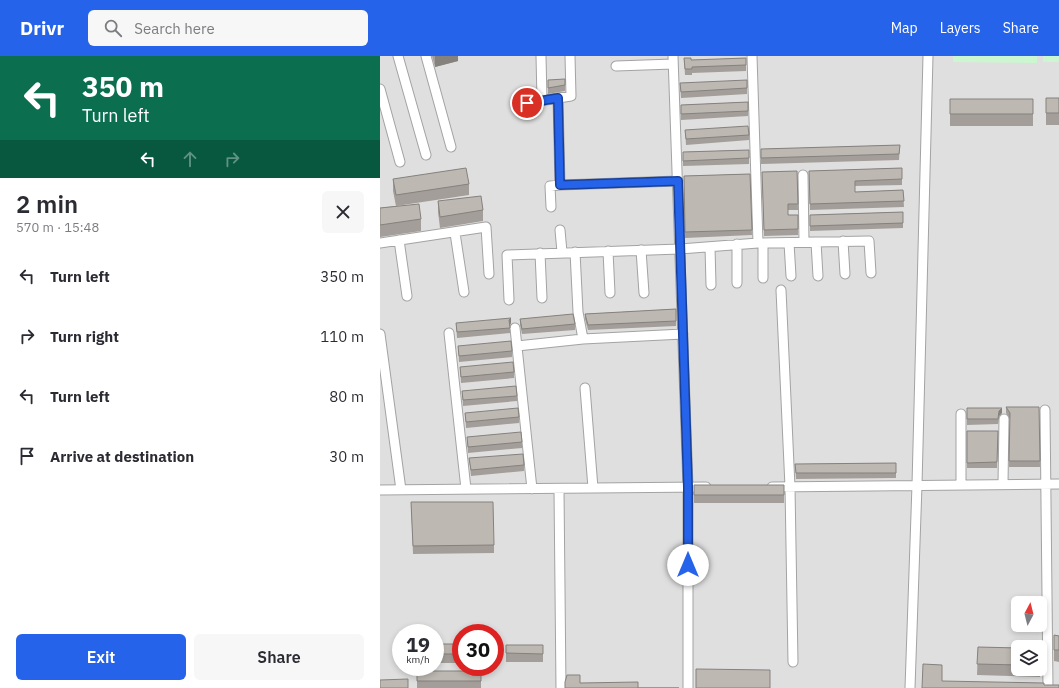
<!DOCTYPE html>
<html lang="en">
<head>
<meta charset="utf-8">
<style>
	body { margin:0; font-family:"IBM Plex Sans",sans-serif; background:#f7f7f7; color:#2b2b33; height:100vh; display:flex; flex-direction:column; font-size:15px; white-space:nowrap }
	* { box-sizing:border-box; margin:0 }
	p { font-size:13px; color:#7c7c81 }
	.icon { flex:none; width:22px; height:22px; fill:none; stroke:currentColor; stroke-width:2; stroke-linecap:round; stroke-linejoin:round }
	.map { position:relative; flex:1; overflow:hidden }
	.side { display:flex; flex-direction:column; background:#fff; width:380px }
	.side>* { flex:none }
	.banner { background:#0b6e4f; color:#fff; overflow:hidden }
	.needle { width:26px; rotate:7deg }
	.fabs { position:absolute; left:631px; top:540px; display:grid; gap:8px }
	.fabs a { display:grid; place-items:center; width:36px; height:36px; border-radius:6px; background:#fff; box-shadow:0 2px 6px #0003; font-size:20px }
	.speed { position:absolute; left:12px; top:568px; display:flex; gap:8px; font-size:20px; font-weight:700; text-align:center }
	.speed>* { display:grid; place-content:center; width:52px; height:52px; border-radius:50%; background:#fff; box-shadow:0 2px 6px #0003; line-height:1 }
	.speed small { font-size:10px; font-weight:400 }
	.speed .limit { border:6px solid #d22; background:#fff; color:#111 }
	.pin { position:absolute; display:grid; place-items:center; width:34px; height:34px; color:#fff; margin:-17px; border:2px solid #fff; border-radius:50%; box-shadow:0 1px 4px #0007 }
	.me { position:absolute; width:44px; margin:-22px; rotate:0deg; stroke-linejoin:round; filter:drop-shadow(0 0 3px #0008) }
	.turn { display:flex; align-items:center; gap:14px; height:84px; padding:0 16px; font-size:18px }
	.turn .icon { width:52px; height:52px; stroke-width:2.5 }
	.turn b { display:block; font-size:28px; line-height:34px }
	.lanes { display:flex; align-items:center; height:38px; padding:0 16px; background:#0003; justify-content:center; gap:20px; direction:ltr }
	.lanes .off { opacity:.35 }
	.round { display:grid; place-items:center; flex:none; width:42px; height:42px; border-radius:6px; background:#f7f7f7 }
	.headline { display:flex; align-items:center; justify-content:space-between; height:68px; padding:0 16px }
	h1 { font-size:24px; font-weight:600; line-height:30px }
	.button { display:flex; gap:8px; margin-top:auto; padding:8px 16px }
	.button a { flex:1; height:46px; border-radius:6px; background:#2563eb; color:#fff; font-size:16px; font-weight:600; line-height:46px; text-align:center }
	.button a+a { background:#f7f7f7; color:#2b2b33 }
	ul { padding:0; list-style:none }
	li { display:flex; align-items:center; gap:12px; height:60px; padding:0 16px }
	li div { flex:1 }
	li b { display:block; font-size:15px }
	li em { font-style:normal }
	header { display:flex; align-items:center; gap:24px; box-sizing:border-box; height:56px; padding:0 20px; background:#2563eb; color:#fff }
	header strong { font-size:19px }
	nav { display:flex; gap:22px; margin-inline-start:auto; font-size:14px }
	.search { width:280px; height:36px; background:#f7f7f7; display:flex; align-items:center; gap:10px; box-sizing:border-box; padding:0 14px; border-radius:6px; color:#7c7c81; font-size:15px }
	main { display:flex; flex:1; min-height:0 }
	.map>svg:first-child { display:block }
</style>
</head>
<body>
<header>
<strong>Drivr</strong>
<div class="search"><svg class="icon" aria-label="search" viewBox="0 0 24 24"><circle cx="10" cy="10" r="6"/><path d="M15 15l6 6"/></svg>Search here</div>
<nav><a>Map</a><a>Layers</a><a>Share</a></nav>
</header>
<main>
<section class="side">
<div class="banner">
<div class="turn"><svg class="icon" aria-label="left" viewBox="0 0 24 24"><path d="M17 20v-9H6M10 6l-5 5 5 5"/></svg><div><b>350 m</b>Turn left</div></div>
<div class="lanes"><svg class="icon" aria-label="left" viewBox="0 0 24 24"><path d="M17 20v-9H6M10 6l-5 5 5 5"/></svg><svg class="icon off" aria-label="ahead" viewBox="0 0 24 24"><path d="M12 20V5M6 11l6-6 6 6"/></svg><svg class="icon off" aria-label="right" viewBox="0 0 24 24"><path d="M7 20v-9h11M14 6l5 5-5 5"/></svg></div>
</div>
<div class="headline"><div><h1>2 min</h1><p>570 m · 15:48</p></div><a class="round"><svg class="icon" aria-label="close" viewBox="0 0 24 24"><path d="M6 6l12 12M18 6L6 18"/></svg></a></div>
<ul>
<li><svg class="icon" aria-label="left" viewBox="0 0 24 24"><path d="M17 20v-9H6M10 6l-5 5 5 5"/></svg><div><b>Turn left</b></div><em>350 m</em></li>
<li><svg class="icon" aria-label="right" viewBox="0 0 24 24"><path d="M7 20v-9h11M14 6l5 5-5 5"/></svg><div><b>Turn right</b></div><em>110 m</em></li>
<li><svg class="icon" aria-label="left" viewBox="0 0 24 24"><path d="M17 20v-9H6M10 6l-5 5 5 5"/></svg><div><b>Turn left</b></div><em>80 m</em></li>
<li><svg class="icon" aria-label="arrive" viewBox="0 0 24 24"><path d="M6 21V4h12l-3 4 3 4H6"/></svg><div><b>Arrive at destination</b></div><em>30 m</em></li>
</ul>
<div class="button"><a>Exit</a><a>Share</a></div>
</section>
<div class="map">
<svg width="679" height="632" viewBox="0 0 679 632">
	<rect width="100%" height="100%" fill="#f1efe9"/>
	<path fill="#e0dfdf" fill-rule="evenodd" d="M0,0H679V632H0ZM638,547H660V569H638ZM21,577H55V611H21ZM81,577H115V611H81ZM638,591H660V613H638Z"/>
	<path fill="#ccf6d0" d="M573,0H657V7L573,6Z
		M663,0H679V6H663Z"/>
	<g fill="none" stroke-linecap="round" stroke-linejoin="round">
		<g stroke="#a3a3a3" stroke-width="11">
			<path id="minor" d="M18,0L46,99
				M46,0L71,91
				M161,0L162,44
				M293,0L308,431V632
				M372,0L378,187
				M236,10L293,8
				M0,33L20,106
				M147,47L191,40L190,0
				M423,119L424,186
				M180,129L298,125
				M171,151L170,130L180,129L178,42
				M180,174L182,196
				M75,177L84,236
				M19,184L27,240
				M463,185L465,218
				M436,186L438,220
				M0,187L106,171L109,218
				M383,187V222
				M409,187L411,220
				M357,188V227
				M330,191L331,229
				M261,194L264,237
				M228,195L230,237
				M195,196L198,256L203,283
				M160,197L162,242
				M401,234L410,431L413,606
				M129,244L127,199L300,193L378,187L489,185L491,217
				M135,272L152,433
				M69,277L86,433
				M0,278L21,434
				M137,290L203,283L303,278
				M205,332L213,432
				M665,354L668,632
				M581,358V429
				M623,428L624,363
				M392,431L679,428
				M179,433L181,632
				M0,434L326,431
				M530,632L537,429L548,0"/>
		</g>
		<use href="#minor" stroke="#fff" stroke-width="9"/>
	</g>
	<path fill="#a39e99" d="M52,0H78V5L55,11Z
		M304,2L311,4L366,2V15L312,17V19H305Z
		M168,24L185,29V35L168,38Z
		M300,27L367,32V38L301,42Z
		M666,42H679V69H666Z
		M570,43H653V70H570Z
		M368,46V60L301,64V49Z
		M305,74L369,79V84L306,89Z
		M520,89L519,104L381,108V93Z
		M369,94V108L303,110V96Z
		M522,112V129L475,130V136L523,134L524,151L430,154L429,115Z
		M417,115L418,154H408V159H418V179L384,180L382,116Z
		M370,118L372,179L305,182L304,120Z
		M13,123L89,128V139L16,150L41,163V175L0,181V152L16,150L13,135Z
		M58,145L103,154V165L60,172L58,156Z
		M523,156V172L430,175V159Z
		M296,253V270L208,274L205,263V258Z
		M140,263L195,268V274L142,278L140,269Z
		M76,267H131L130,270V277L77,282Z
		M78,290L132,295V301L79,306Z
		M80,311L134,316V322L81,327Z
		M82,335L137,340V345L83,350Z
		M626,351H659L660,411H629L630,363L626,357Z
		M587,352L622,357L619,360L618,368L587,369Z
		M85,357L139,361V367L86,372Z
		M587,375H618L617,412H587Z
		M87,381L142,386V392L88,397Z
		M89,402L144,409V415L91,420Z
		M516,407V422L416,423L415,408Z
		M314,429H404V447H314Z
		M31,446L114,489V497L33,498Z
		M674,579L679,580V606L674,605Z
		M55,588H81V607H55Z
		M126,589H163V606H126Z
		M598,591L638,592V613H660V621L597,619Z
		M37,615H101V632H37Z"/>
	<path fill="#85817d" d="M55,0H78V5L55,11Z
		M131,262V267L129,270V264Z
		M622,352V357L619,360L618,368L619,355Z"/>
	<path fill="#beb8b2" stroke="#85817d" d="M304,2H311V4L366,2V9L312,11V13H305Z
		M185,23V29L168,32V24Z
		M367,24V32L301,36L300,27Z
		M666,42H679V57H666Z
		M570,43H653V58H570Z
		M368,46V55L301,58V49Z
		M368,70L369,79L306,83L305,74Z
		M520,89L519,98L381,102V93Z
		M369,94V102L303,105V96Z
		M86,112L89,128L16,139L13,123Z
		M522,112V123L475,125V136L523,134L524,145L430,148L429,115Z
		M417,115L418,148H408V159H418V173L384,174L382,116Z
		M370,118L372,174L305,176L304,120Z
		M101,140L103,154L60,161L58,145Z
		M39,148L41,163L0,169V152Z
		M523,156V167L430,170V159Z
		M296,253V265L208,269L205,258Z
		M193,258L195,268L142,273L140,263Z
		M131,262L129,264L130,272L77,276L76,267Z
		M131,285L132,295L79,300L78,290Z
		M133,306L134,316L81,321L80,311Z
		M136,330L137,340L83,344L82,335Z
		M626,351H659L660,405H629L630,357Z
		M138,352L139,361L86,366L85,357Z
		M587,352H622L619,355L618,363H587Z
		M587,375H618L617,406L587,407Z
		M141,376L142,386L88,391L87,381Z
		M143,398L144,409L91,414L89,402Z
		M516,407V417H416L415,408Z
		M314,429H404V439H314Z
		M31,446H113L114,489L33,490Z
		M674,579L679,580V594H674Z
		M55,588H81V598H55Z
		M126,589H163V598L126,597Z
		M598,591L638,592V609L597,608Z
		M543,608L562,609V625L664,627V629H679V632H542Z
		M316,613L390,614V632H316Z
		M37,615H101V625H37Z
		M187,619H200V627L258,626V632H299H185V626Z
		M28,623V632H0V624Z"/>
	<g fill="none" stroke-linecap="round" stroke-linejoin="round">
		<g stroke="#184099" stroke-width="10">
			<path id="route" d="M147,47L178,42L180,129L298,125L308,431V509"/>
		</g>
		<use href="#route" stroke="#2563eb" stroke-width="7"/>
	</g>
</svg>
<div class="fabs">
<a><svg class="needle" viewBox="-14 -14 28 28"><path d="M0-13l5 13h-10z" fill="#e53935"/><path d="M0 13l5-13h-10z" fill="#7c7c81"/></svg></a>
<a><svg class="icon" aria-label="layers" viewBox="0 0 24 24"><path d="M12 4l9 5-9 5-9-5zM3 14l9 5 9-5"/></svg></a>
</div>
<div class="speed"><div>19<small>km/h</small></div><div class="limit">30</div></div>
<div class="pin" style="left:147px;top:47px;background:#d93025"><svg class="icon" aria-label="arrive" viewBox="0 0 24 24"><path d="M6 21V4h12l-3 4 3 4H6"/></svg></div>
<svg class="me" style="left:308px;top:509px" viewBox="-20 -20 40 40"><circle r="19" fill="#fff"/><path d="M0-13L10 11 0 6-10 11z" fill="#2563eb"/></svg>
</div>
</main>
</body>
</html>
